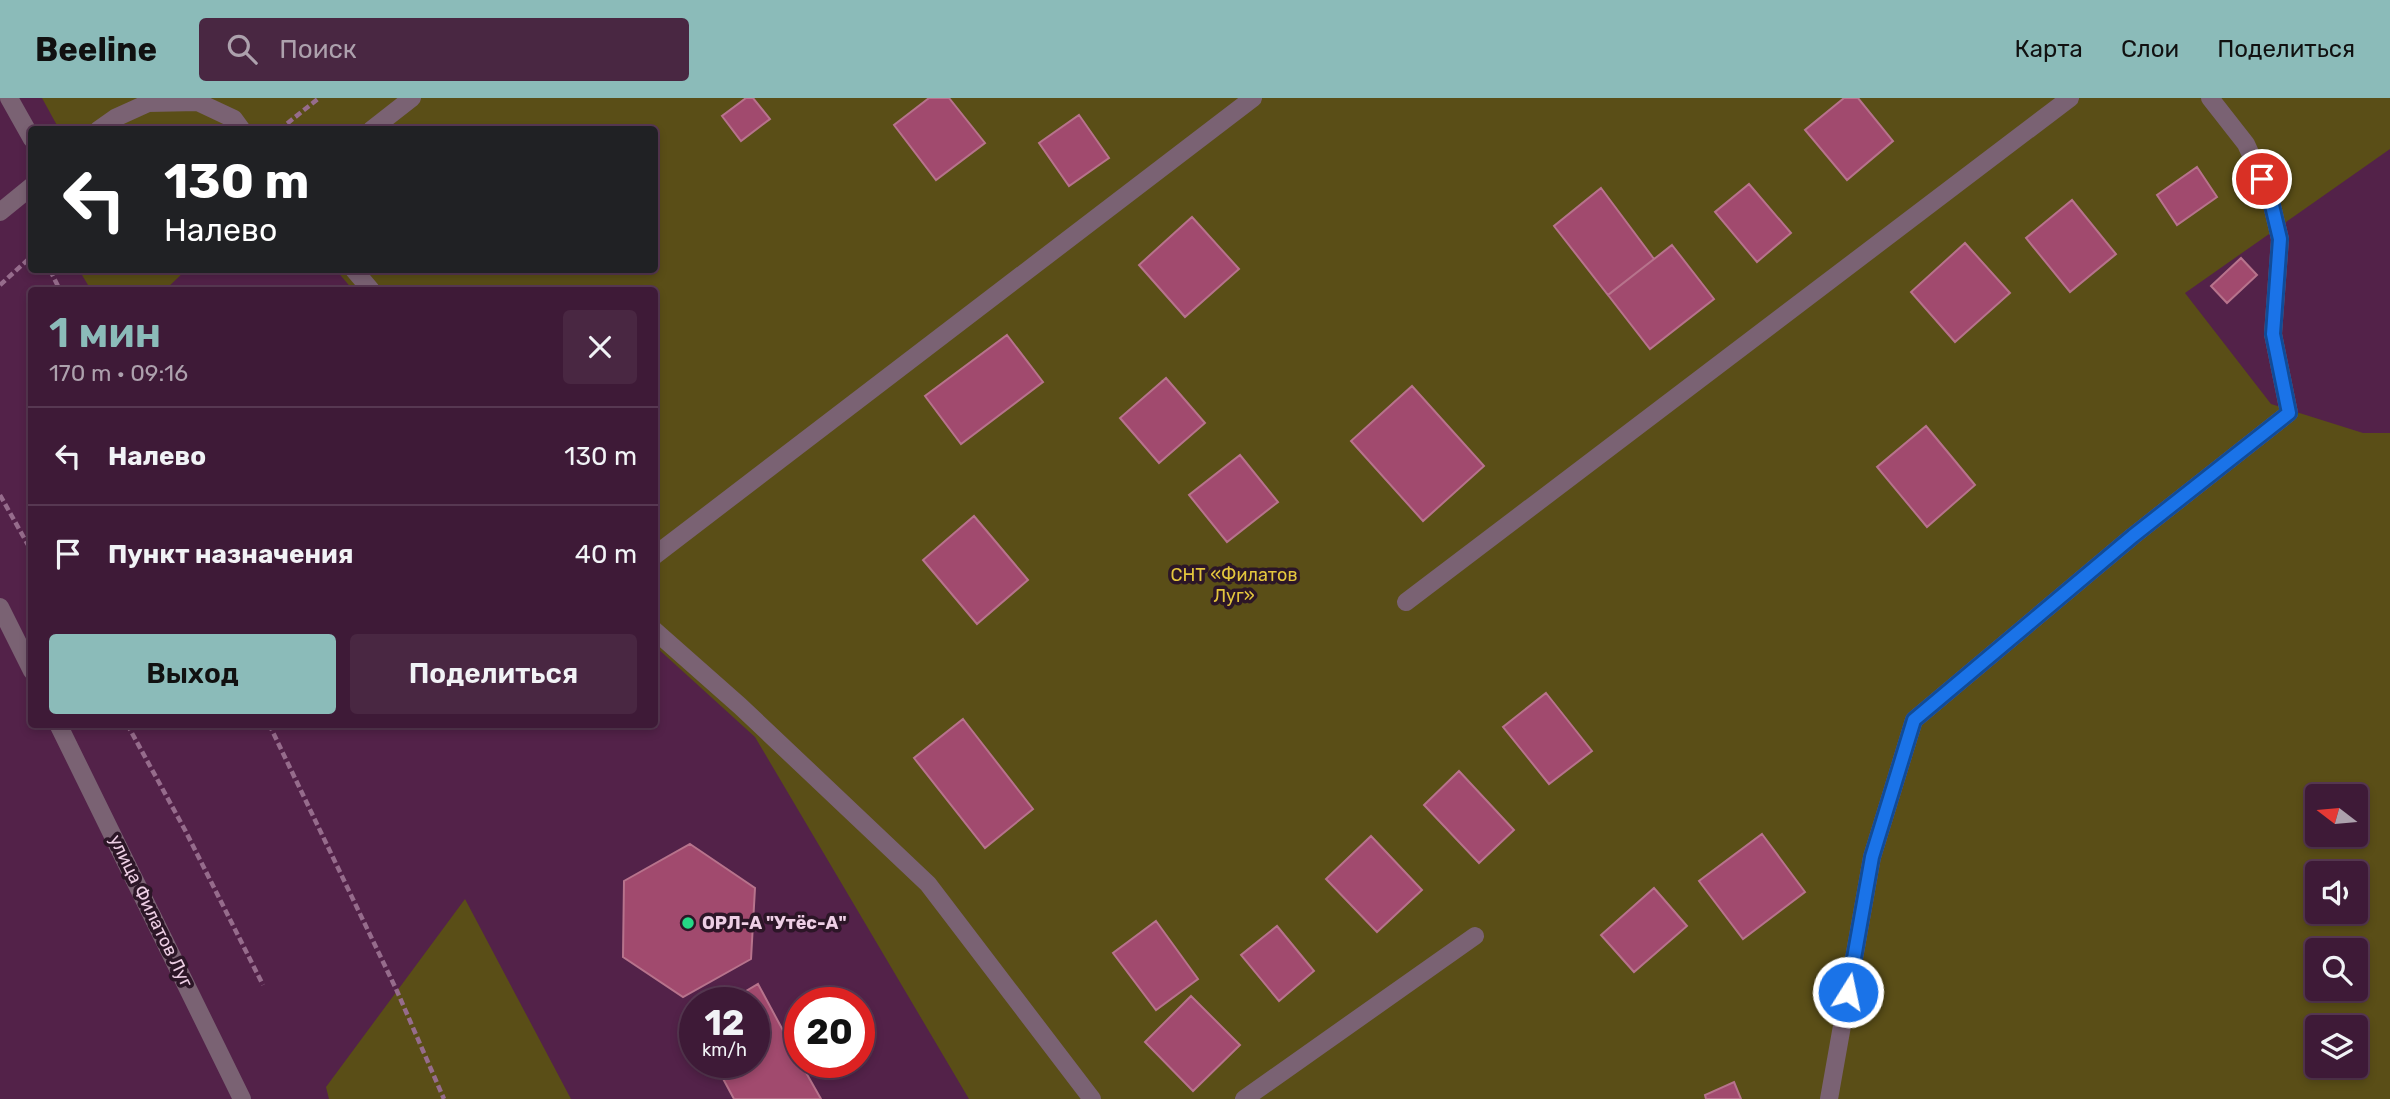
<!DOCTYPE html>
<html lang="ru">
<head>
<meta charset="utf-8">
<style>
	body { margin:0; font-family:Rubik,sans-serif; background:#492742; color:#f1f3f6; height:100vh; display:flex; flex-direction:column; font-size:26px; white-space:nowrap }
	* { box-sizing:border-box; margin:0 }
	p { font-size:23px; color:#ada1ad }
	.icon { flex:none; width:38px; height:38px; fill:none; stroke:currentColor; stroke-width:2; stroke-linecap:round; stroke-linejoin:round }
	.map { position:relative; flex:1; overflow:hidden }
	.side { position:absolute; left:28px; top:189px; width:630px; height:441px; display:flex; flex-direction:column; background:#3e1a37; border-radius:7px; box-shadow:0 4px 10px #0003,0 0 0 2px #573852 }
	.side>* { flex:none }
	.guide { position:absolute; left:28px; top:28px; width:630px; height:147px; border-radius:7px; box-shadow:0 4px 10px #0003,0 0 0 2px #573852; background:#202124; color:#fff; overflow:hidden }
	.needle { width:46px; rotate:286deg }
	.buttons { position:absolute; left:2305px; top:686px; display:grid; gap:14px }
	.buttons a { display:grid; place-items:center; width:63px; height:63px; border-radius:7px; background:#3e1a37; box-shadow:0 4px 10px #0003,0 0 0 2px #573852; font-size:35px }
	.speed { position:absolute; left:679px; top:889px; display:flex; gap:14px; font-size:35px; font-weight:700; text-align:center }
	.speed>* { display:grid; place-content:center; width:91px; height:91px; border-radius:50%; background:#3e1a37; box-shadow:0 4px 10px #0003,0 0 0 2px #573852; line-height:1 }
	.speed small { font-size:18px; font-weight:400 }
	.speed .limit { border:10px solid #d22; background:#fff; color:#111 }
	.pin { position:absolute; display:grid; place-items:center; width:60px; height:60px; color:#fff; margin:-30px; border:4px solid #fff; border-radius:50%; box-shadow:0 2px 7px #0007 }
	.me { position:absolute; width:77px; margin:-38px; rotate:10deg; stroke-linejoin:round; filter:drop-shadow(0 0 5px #0008) }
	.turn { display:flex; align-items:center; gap:24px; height:147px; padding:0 21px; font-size:32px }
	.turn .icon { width:91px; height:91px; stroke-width:2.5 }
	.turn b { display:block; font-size:49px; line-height:60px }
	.round { display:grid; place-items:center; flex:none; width:74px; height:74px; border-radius:7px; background:#492742 }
	.summary { display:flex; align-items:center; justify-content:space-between; height:119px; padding:0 21px }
	h1 { font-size:42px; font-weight:600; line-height:52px; color:#8bbbb9 }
	.cta { display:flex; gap:14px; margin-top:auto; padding:14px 21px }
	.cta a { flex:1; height:80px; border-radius:7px; background:#8bbbb9; color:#111; font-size:28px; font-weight:600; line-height:80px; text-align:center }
	.cta a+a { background:#492742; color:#f1f3f6 }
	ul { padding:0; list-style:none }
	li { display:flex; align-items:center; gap:21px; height:98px; padding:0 21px; border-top:2px solid #573852 }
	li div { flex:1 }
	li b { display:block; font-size:26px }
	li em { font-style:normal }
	header { display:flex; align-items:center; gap:42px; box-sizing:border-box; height:98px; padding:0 35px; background:#8bbbb9; color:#111 }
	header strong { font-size:33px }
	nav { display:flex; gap:38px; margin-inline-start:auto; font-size:24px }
	.search { width:490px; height:63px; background:#492742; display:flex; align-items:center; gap:18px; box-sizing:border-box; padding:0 24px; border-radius:7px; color:#ada1ad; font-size:26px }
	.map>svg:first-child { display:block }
</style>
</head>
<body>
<header>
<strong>Beeline</strong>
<div class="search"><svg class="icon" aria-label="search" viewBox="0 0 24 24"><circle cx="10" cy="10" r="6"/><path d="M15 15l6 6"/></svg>Поиск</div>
<nav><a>Карта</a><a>Слои</a><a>Поделиться</a></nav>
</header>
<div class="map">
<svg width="2390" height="1001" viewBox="0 0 2390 1001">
	<rect width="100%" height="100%" fill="#532249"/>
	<path fill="#5a4e17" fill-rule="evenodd" d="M42,0H2390V51L2185,195L2271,306L2363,335H2390V1001H969L755,639L655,548L654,192H353L336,172H654V32L59,31ZM2317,698H2356V737H2317ZM2317,775H2356V814H2317ZM2317,852H2356V891H2317ZM2317,929H2356V968H2317Z
		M79,172H186L165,192H91Z
		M465,801L571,1001H329L326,989Z"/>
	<path fill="#a14a6e" stroke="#b7738c" stroke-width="2" d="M746,0H753L770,21L741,43L722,18Z
		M929,0H949L985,45L936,82L894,27Z
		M1844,0H1858L1893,43L1847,82L1805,32Z
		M1079,17L1109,60L1069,88L1039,45Z
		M2197,69L2217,99L2177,127L2157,97Z
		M1749,86L1791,135L1757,164L1715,114Z
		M1601,90L1654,161L1608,197L1554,128Z
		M2072,102L2116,156L2070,194L2026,140Z
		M1192,119L1239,171L1185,219L1139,167Z
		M1965,145L2010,195L1955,244L1911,194Z
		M1672,147L1714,201L1650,251L1608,197Z
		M2241,160L2257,177L2227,205L2211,188Z
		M1007,237L1043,284L961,346L925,298Z
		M1166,280L1205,325L1159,365L1120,320Z
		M1412,288L1484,368L1423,423L1351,343Z
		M1926,328L1975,387L1927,429L1877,369Z
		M1240,357L1278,404L1227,444L1189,397Z
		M974,418L1028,482L977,526L923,462Z
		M1546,595L1592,653L1549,686L1503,629Z
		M963,621L1033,711L985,750L914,660Z
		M1459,673L1514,732L1479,765L1424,707Z
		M1762,736L1805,794L1743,841L1699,783Z
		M1371,738L1422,792L1377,834L1326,781Z
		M690,746L755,790L751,861L683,899L623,859L624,783Z
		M1654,790L1687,828L1634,874L1601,837Z
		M1156,823L1198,881L1156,912L1113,855Z
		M1277,828L1314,873L1279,903L1241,857Z
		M758,886L800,964L821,1001H734L714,964H754V905H726Z
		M1191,898L1240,947L1193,993L1145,944Z
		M1734,984L1741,1001H1706L1705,997Z"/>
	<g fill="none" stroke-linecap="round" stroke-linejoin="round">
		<path stroke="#966c8c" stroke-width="4.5" stroke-dasharray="7 3.5" stroke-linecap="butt" d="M279,32L319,0
			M50,172L60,192
			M0,187L32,158
			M0,397L32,454
			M127,626L185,732L263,887
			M269,626L397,893L444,1001"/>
		<path stroke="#7a6273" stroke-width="18" d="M9,0L32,41
			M98,32L115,20L148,5L198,4L234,21L242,32
			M371,32L412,0
			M0,114L32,88
			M354,172L371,192
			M654,458L1253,0
			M1406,504L2070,0
			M0,509L32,573
			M654,532L740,608L928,786L1092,1001
			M58,626L242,1001
			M1244,1001L1475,838
			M1829,1001L1872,759L1914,622L2133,438L2289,315L2273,236L2280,141L2270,99L2246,46L2210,0"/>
	</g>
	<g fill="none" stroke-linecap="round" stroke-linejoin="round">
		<g stroke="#114b97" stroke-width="18">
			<path id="route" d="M1848,894L1872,759L1914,622L2133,438L2289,315L2273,236L2280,141L2270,99L2262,81"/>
		</g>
		<use href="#route" stroke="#1a73e8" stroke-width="12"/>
	</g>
	<circle fill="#25d886" stroke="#2c1627" stroke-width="2.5" cx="688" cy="825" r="7"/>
	<g text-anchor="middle" stroke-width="7" stroke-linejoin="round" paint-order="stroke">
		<g font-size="18" fill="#e4c63d" stroke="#2c1627">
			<text x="1234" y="483">СНТ «Филатов<tspan x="1234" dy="21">Луг»</tspan></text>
		</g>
		<g font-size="18" fill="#eecfe5" stroke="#2c1627">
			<text transform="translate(151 813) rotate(64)" y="6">улица Филатов Луг</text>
		</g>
		<g font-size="18" font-weight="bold" fill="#eecfe5" stroke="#2c1627" text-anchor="start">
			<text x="702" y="831">ОРЛ-А "Утёс-А"</text>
		</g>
	</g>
</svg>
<div class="buttons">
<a><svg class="needle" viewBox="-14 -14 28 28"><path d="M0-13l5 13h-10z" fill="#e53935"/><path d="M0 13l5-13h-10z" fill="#ada1ad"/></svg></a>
<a><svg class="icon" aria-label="sound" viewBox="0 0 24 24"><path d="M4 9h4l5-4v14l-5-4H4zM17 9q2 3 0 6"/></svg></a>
<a><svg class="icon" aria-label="search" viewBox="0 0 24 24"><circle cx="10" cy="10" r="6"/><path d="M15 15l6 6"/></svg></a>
<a><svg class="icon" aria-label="layers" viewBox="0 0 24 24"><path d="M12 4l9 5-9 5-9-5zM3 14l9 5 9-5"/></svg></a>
</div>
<div class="speed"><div>12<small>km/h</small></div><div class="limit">20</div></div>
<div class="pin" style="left:2262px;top:81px;background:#d93025"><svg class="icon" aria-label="arrive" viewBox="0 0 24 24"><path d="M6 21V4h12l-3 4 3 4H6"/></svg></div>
<svg class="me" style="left:1848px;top:894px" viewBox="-20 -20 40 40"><circle r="17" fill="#1a73e8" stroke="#fff" stroke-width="3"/><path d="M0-11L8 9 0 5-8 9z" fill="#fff"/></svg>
<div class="guide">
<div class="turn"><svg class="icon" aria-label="left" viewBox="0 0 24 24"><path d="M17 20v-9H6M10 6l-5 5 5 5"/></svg><div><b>130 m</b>Налево</div></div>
</div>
<section class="side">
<div class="summary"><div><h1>1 мин</h1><p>170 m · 09:16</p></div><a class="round"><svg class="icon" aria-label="close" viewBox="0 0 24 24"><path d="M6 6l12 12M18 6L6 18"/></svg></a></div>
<ul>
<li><svg class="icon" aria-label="left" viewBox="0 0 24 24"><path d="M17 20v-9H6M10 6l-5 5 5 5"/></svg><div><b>Налево</b></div><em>130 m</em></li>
<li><svg class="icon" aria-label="arrive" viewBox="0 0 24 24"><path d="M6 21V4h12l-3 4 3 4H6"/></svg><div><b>Пункт назначения</b></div><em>40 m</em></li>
</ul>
<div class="cta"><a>Выход</a><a>Поделиться</a></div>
</section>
</div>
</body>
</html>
